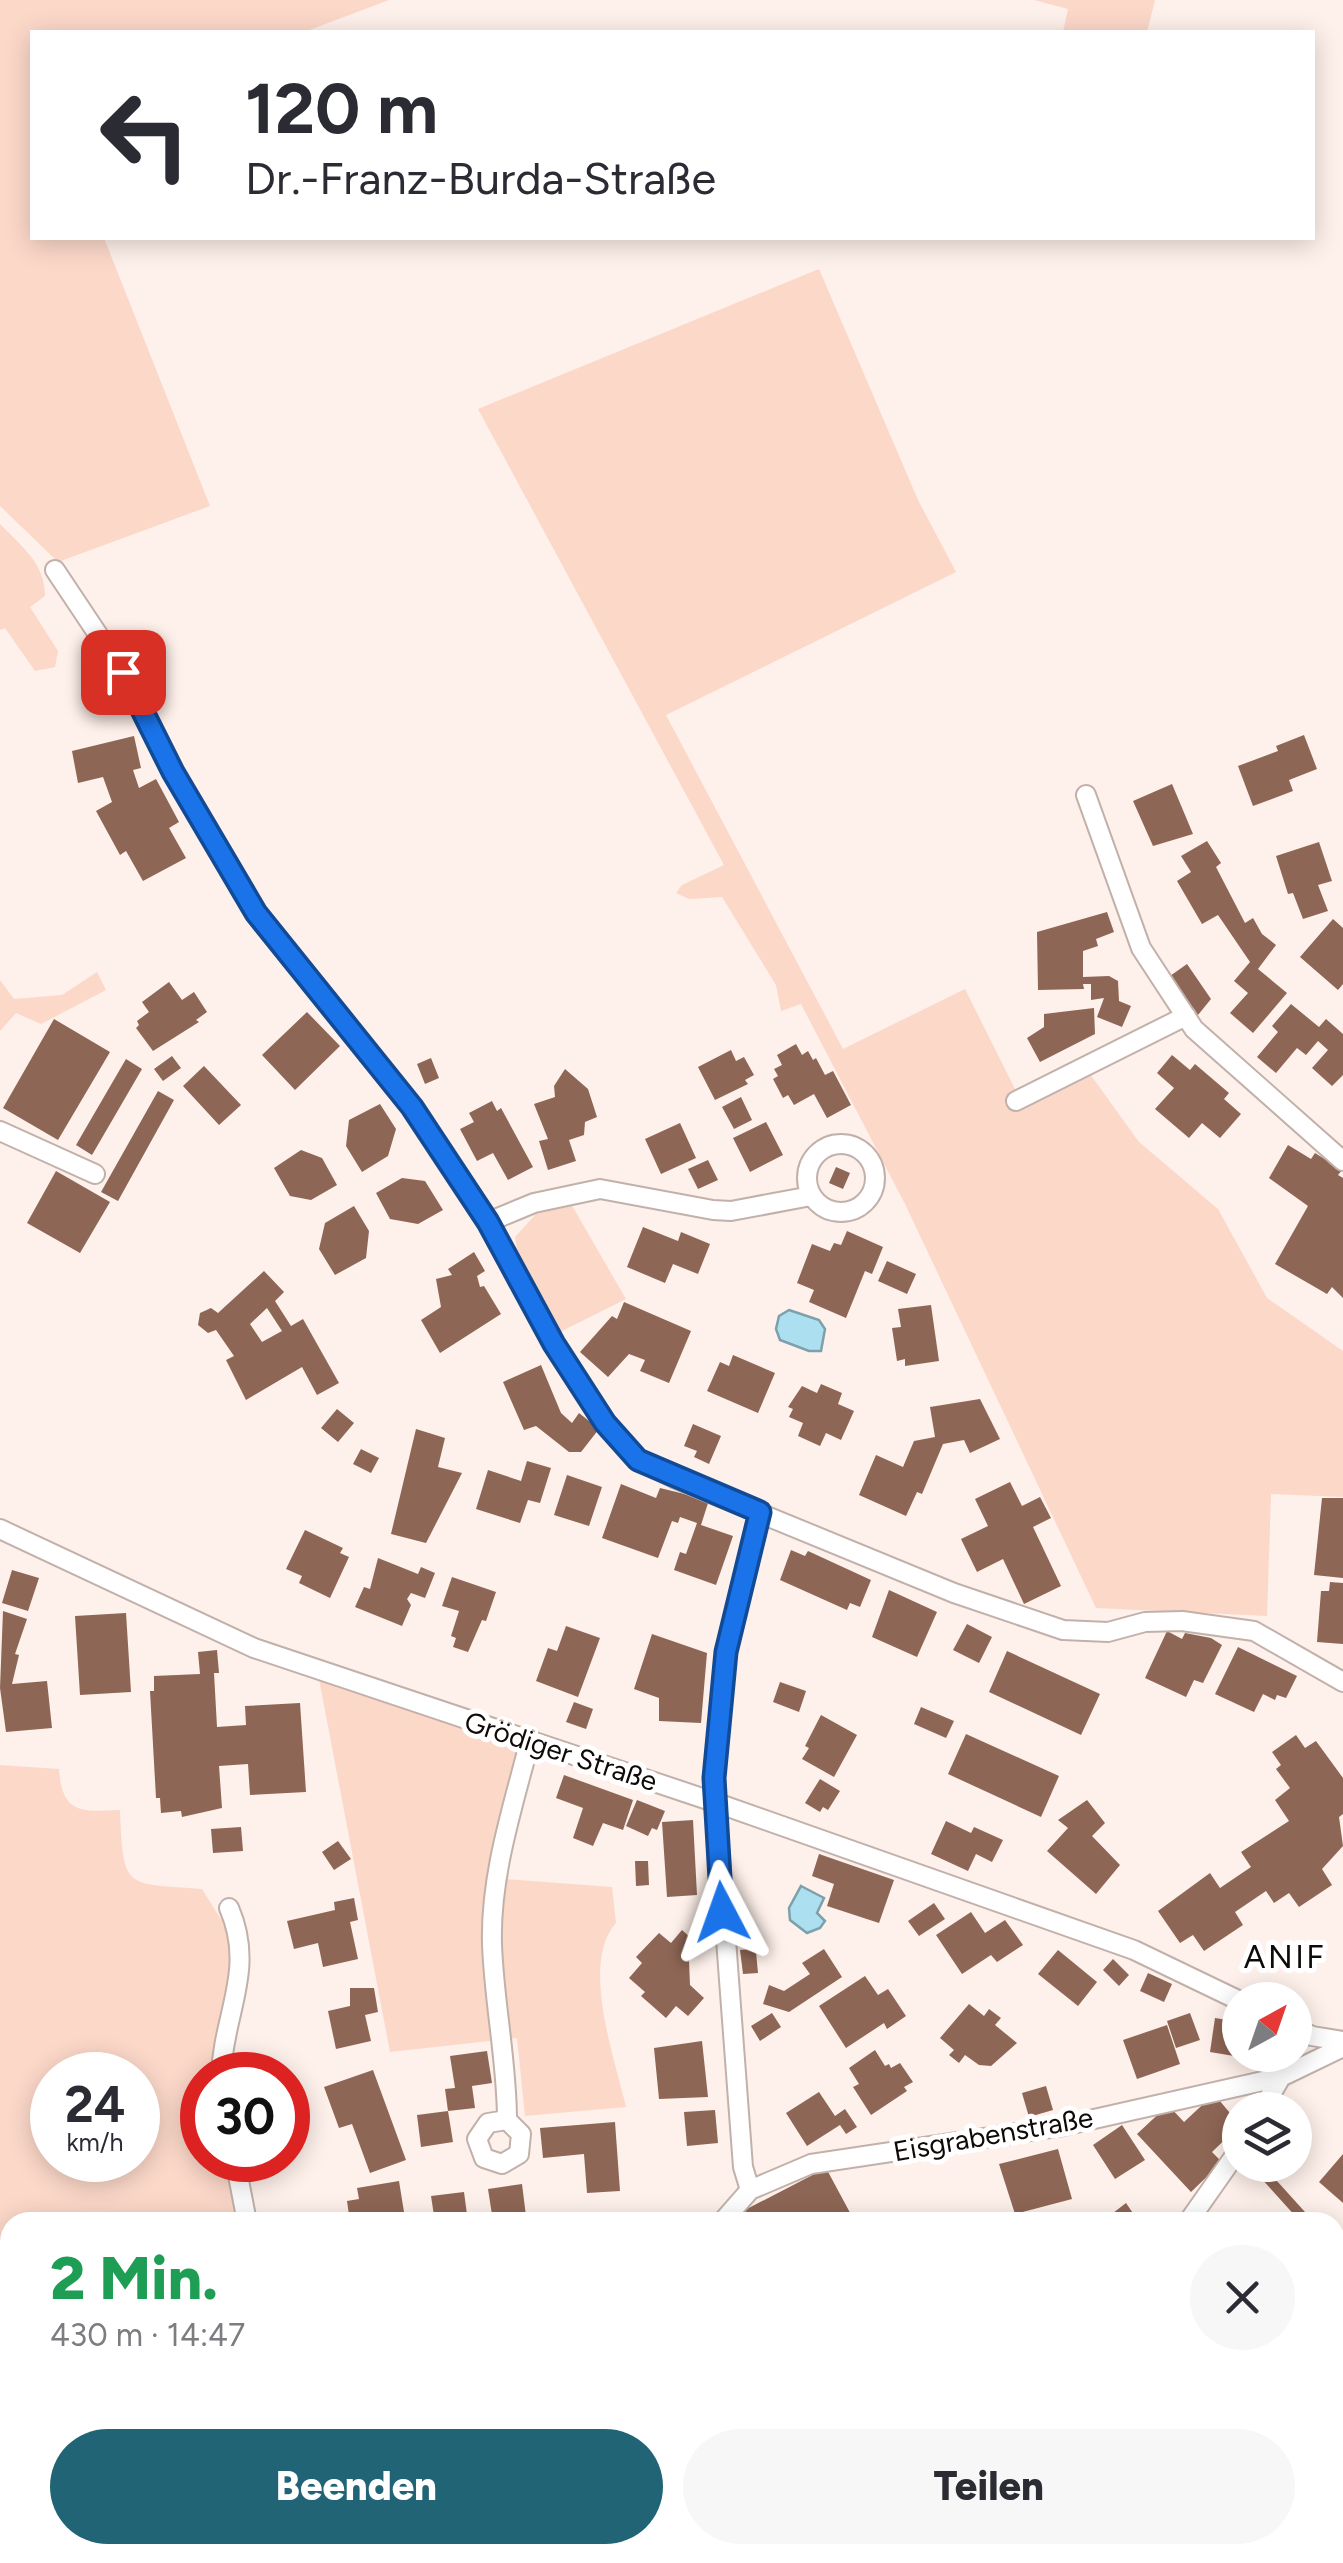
<!DOCTYPE html>
<html lang="de">
<head>
<meta charset="utf-8">
<style>
	body { margin:0; font-family:Figtree,sans-serif; background:#f7f7f7; color:#2b2b33; height:100vh; display:flex; flex-direction:column; font-size:38px; white-space:nowrap }
	* { box-sizing:border-box; margin:0 }
	p { font-size:32px; color:#7c7c81 }
	.icon { flex:none; width:55px; height:55px; fill:none; stroke:currentColor; stroke-width:2; stroke-linecap:round; stroke-linejoin:round }
	.map { position:relative; flex:1; overflow:hidden }
	.details { position:absolute; left:0px; top:2212px; width:1345px; height:352px; display:flex; flex-direction:column; background:#fff; border-radius:30px 30px 0 0; box-shadow:0 5px 25px #0003 }
	.details>* { flex:none }
	.top-card { position:absolute; left:30px; top:30px; width:1285px; height:210px; border-radius:0px; box-shadow:0 5px 25px #0003; background:#fff; color:#2b2b33; overflow:hidden }
	.needle { width:65px; rotate:40deg }
	.tools { position:absolute; left:1222px; top:1982px; display:grid; gap:20px }
	.tools a { display:grid; place-items:center; width:90px; height:90px; border-radius:50%; background:#fff; box-shadow:0 5px 25px #0003; font-size:50px }
	.speed { position:absolute; left:30px; top:2052px; display:flex; gap:20px; font-size:50px; font-weight:700; text-align:center }
	.speed>* { display:grid; place-content:center; width:130px; height:130px; border-radius:50%; background:#fff; box-shadow:0 5px 25px #0003; line-height:1 }
	.speed small { font-size:25px; font-weight:400 }
	.speed .limit { border:15px solid #d22; background:#fff; color:#111 }
	.pin { position:absolute; display:grid; place-items:center; width:85px; height:85px; color:#fff; margin:-42px; border-radius:20px; box-shadow:0 5px 15px #0006 }
	.me { position:absolute; width:110px; margin:-55px; rotate:356deg; stroke-linejoin:round; filter:drop-shadow(0 0 8px #0008) }
	.turn { display:flex; align-items:center; gap:35px; height:210px; padding:0 50px; font-size:45px }
	.turn .icon { width:130px; height:130px; stroke-width:2.5 }
	.turn b { display:block; font-size:70px; line-height:85px }
	.round { display:grid; place-items:center; flex:none; width:105px; height:105px; border-radius:52px; background:#f7f7f7 }
	.overview { display:flex; align-items:center; justify-content:space-between; height:170px; padding:0 50px }
	h1 { font-size:60px; font-weight:800; line-height:75px; color:#1e9e55 }
	.action { display:flex; gap:20px; margin-top:auto; padding:20px 50px }
	.action a { flex:1; height:115px; border-radius:60px; background:#206476; color:#fff; font-size:40px; font-weight:800; line-height:115px; text-align:center }
	.action a+a { background:#f7f7f7; color:#2b2b33 }
	.map>svg:first-child { display:block }
</style>
</head>
<body>
<div class="map">
<svg width="1343" height="2563" viewBox="0 0 1343 2563">
	<rect width="100%" height="100%" fill="#fef0ea"/>
	<path fill="#fcd8c9" fill-rule="evenodd" d="M0,0H389L304,32H32V238H104L210,506L58,562L0,506Z
		M1034,0H1155L1147,32H1063L1068,9Z
		M819,269L918,500L956,572L666,715L843,1049L965,989L1024,1107L1090,1074L1139,1142L1218,1209L1267,1298L1343,1351V1497L1271,1494L1267,1616L1096,1608L905,1204L801,1004L781,1011L776,985L722,897L689,899L676,893L682,885L724,865L478,409Z
		M0,524C22,547 45,563 45,596L30,607L58,651L55,667L35,671L5,628L0,630Z
		M97,972L106,990L41,1024L16,1013L0,1031V980L14,999L62,995Z
		M571,1204L626,1299L560,1332L518,1258L515,1237L536,1214Z
		M319,1679L518,1744L496,1837L505,1879L612,1887L616,1923C580,1963 615,2059 626,2107L525,2116L517,2038L390,2052Z
		M0,1765L59,1769C62,1814 81,1812 120,1810C123,1891 125,1883 202,1889L230,1934L232,1968L213,2065L214,2075H202V2160H230L241,2222H10V2421L0,2422ZM52,2075H138V2160H52Z
		M1335,2418L1343,2428V2563H1208L1202,2555H1335Z
		M675,2555H870L867,2563H671Z"/>
	<path fill="#ace0f1" stroke="#7da0ab" stroke-width="2.5" d="M789,1310L819,1320L825,1329L821,1351H809L780,1340L776,1329L779,1316Z
		M801,1886L824,1898L817,1913L825,1921L820,1928L807,1933L790,1920L789,1908Z"/>
	<path fill="#8e6655" fill-rule="evenodd" d="M1304,735L1317,769L1289,780L1293,791L1253,806L1238,766L1278,751L1276,746Z
		M134,736L141,768L133,770L139,788L156,779L179,822L169,828L186,858L143,881L126,851L120,855L96,811L112,802L103,777L78,783L72,751Z
		M1172,784L1193,834L1153,846L1133,801Z
		M1207,841L1221,863L1216,867L1245,923L1253,918L1262,934L1276,945L1258,969L1287,993L1253,1033L1230,1013L1248,993L1234,981L1250,962L1218,915L1202,924L1177,881L1191,872L1181,856Z
		M1319,842L1332,881L1318,885L1328,911L1303,919L1293,893L1288,894L1276,856Z
		M1107,912L1114,932L1096,939L1098,946L1083,951V977L1109,976L1118,981L1119,1001L1131,1006L1122,1027L1097,1017L1104,998L1091,1000V984H1083L1084,989L1038,990L1037,932Z
		M1333,919L1343,928V984L1338,990L1300,957Z
		M1187,964L1211,999L1198,1015L1170,976Z
		M169,982L182,1000L194,992L207,1012L196,1020L199,1022L153,1051L136,1028L139,1025L137,1021L149,1012L142,1002Z
		M1291,1004L1319,1027L1326,1019L1343,1034V1075L1332,1086L1312,1068L1328,1050L1318,1041L1306,1055L1297,1048L1276,1073L1257,1057L1278,1032L1272,1026Z
		M1094,1008L1095,1034L1040,1062L1027,1038L1044,1027V1014Z
		M307,1012L340,1046L295,1090L262,1055Z
		M54,1019L110,1052L58,1140L3,1108Z
		M796,1044L802,1055L808,1051L813,1060L816,1058L825,1075L833,1071L851,1105L827,1118L814,1094L794,1105L788,1095L783,1098L773,1079L778,1076L774,1069L782,1065L777,1055Z
		M731,1050L736,1061L744,1057L754,1075L745,1080L748,1084L715,1100L698,1067Z
		M1172,1055L1190,1070L1195,1064L1229,1093L1224,1099L1241,1114L1220,1138L1202,1123L1189,1138L1155,1109L1174,1088L1157,1073Z
		M172,1056L181,1068L163,1081L154,1069Z
		M431,1058L439,1078L425,1084L417,1064Z
		M126,1059L142,1069L92,1155L76,1145Z
		M204,1066L241,1105L219,1125L183,1086Z
		M565,1069L588,1089L597,1117L585,1122L584,1135L569,1140L576,1161L548,1170L539,1141L548,1139L534,1104L555,1097L554,1086Z
		M158,1091L174,1100L118,1201L101,1192Z
		M741,1097L752,1120L734,1129L722,1107Z
		M492,1101L497,1111L501,1108L533,1167L508,1180L493,1153L477,1161L460,1129L474,1122L469,1113Z
		M380,1104L396,1129L388,1156L362,1172L346,1146L349,1120Z
		M766,1122L783,1155L750,1172L733,1138Z
		M680,1123L696,1158L661,1174L645,1139Z
		M1288,1145L1311,1159L1315,1153L1342,1170L1338,1175L1343,1178V1298L1332,1287L1327,1294L1275,1264L1308,1206L1269,1178Z
		M301,1150L322,1158L337,1185L311,1200L290,1196L274,1168Z
		M708,1160L718,1180L698,1189L688,1169Z
		M836,1167L850,1173L843,1189L829,1183Z
		M56,1171L110,1202L80,1253L27,1223Z
		M402,1178L425,1181L443,1210L418,1224L390,1219L376,1193Z
		M354,1206L369,1231L366,1258L335,1275L319,1249L325,1223Z
		M643,1227L678,1241L681,1232L710,1244L698,1274L673,1264L665,1283L627,1267Z
		M847,1231L883,1247L872,1274L865,1271L846,1318L809,1302L814,1290L797,1283L812,1244L830,1251L834,1243L841,1245Z
		M474,1252L485,1271L477,1276L480,1287L484,1286L501,1314L440,1353L421,1320L441,1307L436,1279L452,1275L448,1269Z
		M887,1261L916,1274L907,1294L878,1281Z
		M264,1271L284,1292L275,1301L291,1326L303,1319L339,1383L317,1395L302,1367L246,1400L226,1360L234,1356L216,1330L208,1333L198,1325L200,1313L211,1308L218,1313ZM267,1308L282,1331L262,1342L250,1324Z
		M624,1302L691,1331L669,1383L640,1371L645,1360L629,1354L608,1377L580,1352L612,1316L617,1319Z
		M931,1305L939,1361L905,1366V1359L897,1361L892,1328L901,1327L898,1309Z
		M733,1355L775,1373L758,1413L707,1391L720,1362L729,1366Z
		M541,1365L561,1413L572,1423L579,1413L599,1429L581,1452H569L536,1426L524,1430L503,1382Z
		M821,1384L842,1393L838,1404L854,1411L841,1440L826,1433L820,1446L798,1436L803,1423L789,1417L793,1409L788,1407L802,1386L817,1393Z
		M980,1399L1000,1439L970,1453L964,1440L943,1444L922,1494L917,1492L906,1516L859,1495L876,1455L903,1467L914,1441L935,1437L930,1407Z
		M337,1409L354,1423L338,1442L321,1428Z
		M693,1424L721,1436L709,1464L694,1457L697,1451L684,1446Z
		M416,1429L445,1438L438,1467L462,1473L426,1543L391,1534Z
		M361,1449L379,1458L371,1473L353,1464Z
		M527,1461L551,1468L540,1503L528,1500L520,1523L476,1509L488,1470L521,1481Z
		M567,1475L602,1487L589,1526L554,1515Z
		M1010,1482L1022,1506L1040,1497L1051,1518L1033,1527L1061,1586L1024,1604L1003,1559L977,1572L961,1539L988,1526L975,1499Z
		M621,1484L656,1498L660,1488L709,1500L701,1525L733,1536L716,1585L674,1570L680,1552L686,1554L697,1523L680,1517L678,1523L672,1521L658,1558L602,1538Z
		M1322,1498H1343V1578L1314,1575Z
		M305,1530L343,1548L340,1553L349,1557L330,1598L299,1583L302,1576L286,1569Z
		M791,1550L805,1556L808,1551L871,1580L860,1607L850,1603L847,1610L780,1580Z
		M378,1558L418,1574L421,1567L435,1573L425,1598L411,1593L407,1599L411,1605L402,1626L355,1607L364,1587L370,1589Z
		M12,1570L39,1578L28,1611L2,1603Z
		M452,1577L496,1592L486,1621L482,1620L468,1652L453,1647L456,1638L451,1636L459,1611L442,1606Z
		M1330,1582L1343,1583V1644L1317,1642L1321,1591H1329Z
		M889,1590L937,1612L917,1657L872,1637Z
		M3,1611L27,1619L15,1654L19,1655L12,1684L47,1681L52,1728L6,1732L0,1688Z
		M126,1613L131,1692L80,1695L75,1616Z
		M967,1624L992,1637L979,1663L953,1650Z
		M566,1626L600,1638L578,1697L536,1681L548,1648L557,1651Z
		M1167,1631L1182,1639L1185,1633L1211,1638L1222,1645L1203,1683L1194,1680L1186,1697L1145,1678Z
		M652,1634L707,1653L701,1723L659,1721V1698L634,1689Z
		M1238,1647L1297,1676L1286,1698L1277,1695L1275,1700L1263,1694L1254,1712L1215,1694Z
		M217,1650L219,1673H214L217,1727L246,1725L245,1706L300,1703L306,1792L250,1795L248,1764L219,1766L222,1808L182,1817L181,1811L161,1813L160,1798H156L150,1691H154V1676L200,1674L198,1652Z
		M1007,1651L1100,1694L1081,1735L989,1692Z
		M780,1682L806,1691L799,1712L773,1702Z
		M574,1702L593,1709L586,1729L566,1722Z
		M921,1707L954,1721L946,1738L914,1724Z
		M821,1715L857,1735L834,1777L802,1759L809,1748L805,1746Z
		M966,1734L1059,1776L1041,1817L948,1774Z
		M1296,1735L1305,1748L1316,1741L1343,1778V1814L1339,1817L1343,1846L1322,1869L1332,1885L1299,1907L1289,1893L1274,1903L1266,1891L1235,1912L1243,1925L1204,1951L1193,1935L1180,1943L1158,1911L1210,1873L1220,1888L1251,1867L1241,1852L1289,1821L1275,1800L1290,1788L1276,1769L1281,1765L1272,1752Z
		M564,1775L633,1800L623,1830L603,1823L593,1846L573,1838L583,1808L556,1798Z
		M820,1779L840,1791L828,1810L823,1807L820,1812L805,1803Z
		M637,1800L665,1811L657,1830L652,1828L648,1836L626,1826Z
		M1087,1800L1105,1823L1092,1836L1120,1865L1096,1894L1047,1851L1068,1828L1058,1820Z
		M693,1820L697,1895L667,1897L662,1822Z
		M946,1821L971,1833L974,1827L1003,1840L992,1862L976,1854L968,1871L931,1854Z
		M241,1827L243,1851L213,1853L211,1829Z
		M338,1841L351,1859L334,1870L322,1852Z
		M819,1854L894,1880L879,1923L827,1906L834,1884L812,1876Z
		M635,1861H648L649,1885L636,1886Z
		M354,1898L358,1920L350,1922L358,1959L323,1967L318,1943L294,1949L287,1921L335,1910L334,1902Z
		M934,1903L945,1919L919,1936L908,1921Z
		M971,1912L985,1933L1005,1920L1023,1945L997,1962L991,1955L962,1974L936,1935Z
		M682,1930L702,1948L689,1961L690,1985L704,1998L688,2016L676,2006L666,2018L641,1996L645,1992L629,1978L642,1963L636,1957L659,1933L671,1943Z
		M751,1949L756,1952L758,1973L743,1974L740,1950Z
		M824,1949L842,1977L789,2012L763,2004L769,1985L784,1991L810,1974L802,1963Z
		M1058,1950L1097,1982L1078,2006L1038,1974Z
		M1113,1959L1129,1975L1119,1986L1103,1970Z
		M1148,1973L1172,1984L1164,2002L1140,1991Z
		M865,1976L878,1995L888,1989L906,2016L887,2029L884,2023L846,2048L819,2006Z
		M350,1988H374L378,2012L365,2015L371,2041L336,2049L328,2011L350,2006Z
		M969,2004L984,2016L989,2009L1001,2018L995,2025L1017,2043L991,2066L979,2065L965,2055L959,2063L949,2055L954,2050L940,2038Z
		M772,2013L781,2027L760,2041L751,2026Z
		M1190,2013L1200,2040L1176,2048L1167,2021Z
		M1215,2018L1240,2022V2057L1210,2052Z
		M1167,2025L1180,2064L1137,2079L1123,2040Z
		M702,2041L708,2097L659,2099L654,2048Z
		M875,2050L885,2066L889,2064L891,2068L900,2063L913,2082L904,2087L907,2091L871,2115L853,2087L859,2084L849,2068Z
		M487,2051L492,2083L472,2086L475,2108L448,2111L453,2142L421,2147L417,2115L448,2111L445,2089L455,2088L450,2056Z
		M373,2070L406,2160L370,2173L352,2124L339,2128L324,2087Z
		M1046,2086L1053,2110L1029,2117L1022,2093Z
		M819,2092L835,2116L845,2109L857,2127L846,2134L840,2125L807,2146L786,2113Z
		M1214,2094L1240,2125L1212,2152L1222,2162L1191,2192L1137,2134L1168,2105L1184,2122Z
		M715,2110L718,2143L687,2146L684,2112Z
		M615,2122L620,2191L587,2193L584,2154L543,2158L540,2128Z
		M1122,2125L1145,2160L1115,2179L1093,2145Z
		M1058,2149L1072,2199L1015,2214L1020,2222H1001L1015,2214L999,2164Z
		M1343,2154V2203L1319,2182Z
		M826,2168L855,2222H749L743,2211Z
		M1268,2171L1305,2212L1297,2218L1261,2178Z
		M399,2181L404,2212L384,2215L386,2222H350L347,2201L359,2199L357,2188Z
		M522,2184L526,2216L493,2221L488,2189Z
		M464,2192L468,2222H435L431,2196Z
		M1126,2203L1139,2222H1120L1113,2213Z
		M501,2555H538L530,2563H498Z
		M564,2555H599L596,2563H560Z
		M917,2555H937L950,2563H909Z
		M974,2555H1014L1009,2563H989Z
		M1274,2555H1334L1322,2563L1305,2557L1301,2563H1286Z"/>
	<g fill="none" stroke-linecap="round" stroke-linejoin="round">
		<g stroke="#c2b1aa" stroke-width="22">
			<path id="minor" d="M55,570L123,672L173,772L256,913L412,1107L488,1222L553,1344L605,1423L638,1460L674,1478L954,1593L1063,1630L1108,1632L1145,1622L1182,1621L1254,1631L1343,1682
				M1086,795L1141,948L1194,1029L1343,1161
				M1016,1101L1186,1016
				M0,1131L95,1174
				M807 1178a34 34 0 1 1 68 0a34 34 0 1 1-68 0Z
				M488,1222L534,1203L600,1189L713,1210L731,1211L811,1196
				M0,1529L254,1648L714,1802L1134,1950L1240,2001
				M1295,2028L1312,2036L1343,2041
				M221,2075C223,2014 256,1970 229,1908
				M1262,2110L1281,2077L1343,2047
				M507,2120L488,2123L477,2139L484,2158L502,2164L519,2154L521,2134L507,2120C507,2061 494,2003 492,1944C490,1875 513,1807 530,1740
				M235,2160L247,2222
				M750,2190L743,2167L714,1779L726,1652L760,1512
				M722,2222L750,2190L811,2164L1063,2126L1281,2077
				M1188,2222L1240,2148
				M1335,2402L1343,2399
				M0,2432L10,2431
				M1192,2555L1198,2563
				M1060,2563L1071,2555"/>
		</g>
		<use href="#minor" stroke="#fff" stroke-width="18"/>
	</g>
	<g fill="none" stroke-linecap="round" stroke-linejoin="round">
		<g stroke="#114b97" stroke-width="25">
			<path id="route" d="M123,672L173,772L256,913L412,1107L488,1222L554,1344L605,1423L638,1460L760,1512L726,1652L714,1778L722,1912"/>
		</g>
		<use href="#route" stroke="#1a73e8" stroke-width="18"/>
	</g>
	<g text-anchor="middle" stroke-width="10" stroke-linejoin="round" paint-order="stroke">
		<g font-size="28" fill="#0f0a08" stroke="#fff">
			<text transform="translate(561 1751) rotate(18)" y="10">Grödiger Straße</text>
			<text transform="translate(993 2134) rotate(-10)" y="10">Eisgrabenstraße</text>
		</g>
		<g font-size="32" letter-spacing="2.5" fill="#0f0a08" stroke="#fff">
			<text x="1285" y="1968">ANIF</text>
		</g>
	</g>
</svg>
<div class="tools">
<a><svg class="needle" viewBox="-14 -14 28 28"><path d="M0-13l5 13h-10z" fill="#e53935"/><path d="M0 13l5-13h-10z" fill="#7c7c81"/></svg></a>
<a><svg class="icon" aria-label="layers" viewBox="0 0 24 24"><path d="M12 4l9 5-9 5-9-5zM3 14l9 5 9-5"/></svg></a>
</div>
<div class="speed"><div>24<small>km/h</small></div><div class="limit">30</div></div>
<div class="pin" style="left:123px;top:672px;background:#d93025"><svg class="icon" aria-label="arrive" viewBox="0 0 24 24"><path d="M6 21V4h12l-3 4 3 4H6"/></svg></div>
<svg class="me" style="left:722px;top:1912px" viewBox="-20 -20 40 40"><path d="M0-17L14 15 0 8-14 15z" fill="#1a73e8" stroke="#fff" stroke-width="4"/></svg>
<div class="top-card">
<div class="turn"><svg class="icon" aria-label="left" viewBox="0 0 24 24"><path d="M17 20v-9H6M10 6l-5 5 5 5"/></svg><div><b>120 m</b>Dr.-Franz-Burda-Straße</div></div>
</div>
<section class="details">
<div class="overview"><div><h1>2 Min.</h1><p>430 m · 14:47</p></div><a class="round"><svg class="icon" aria-label="close" viewBox="0 0 24 24"><path d="M6 6l12 12M18 6L6 18"/></svg></a></div>
<div class="action"><a>Beenden</a><a>Teilen</a></div>
</section>
</div>
</body>
</html>
